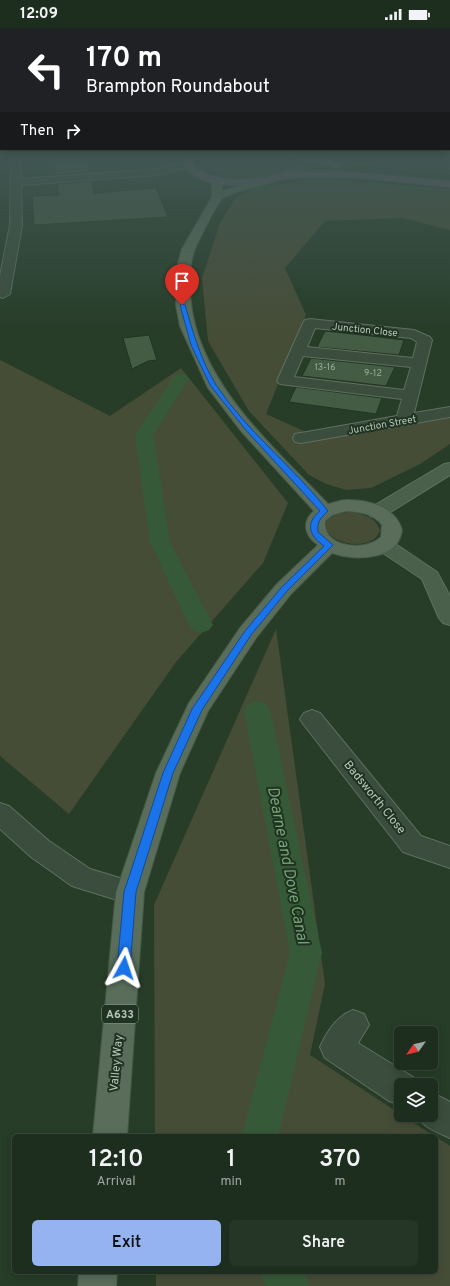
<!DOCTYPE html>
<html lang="en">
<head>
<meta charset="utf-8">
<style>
	body { margin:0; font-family:Overpass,sans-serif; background:#253627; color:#f1f3f6; height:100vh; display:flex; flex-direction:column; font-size:15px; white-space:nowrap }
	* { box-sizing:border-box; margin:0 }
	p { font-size:13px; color:#a0a8a4 }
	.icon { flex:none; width:22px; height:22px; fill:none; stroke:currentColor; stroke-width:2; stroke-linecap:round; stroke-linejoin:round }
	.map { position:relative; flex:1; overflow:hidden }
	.panel { position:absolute; left:12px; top:1106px; width:426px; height:140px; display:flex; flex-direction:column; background:#1d2e1e; border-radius:6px; box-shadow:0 2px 10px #0003,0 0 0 1px #3b4a3c }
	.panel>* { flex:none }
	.top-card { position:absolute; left:0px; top:0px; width:450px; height:122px; box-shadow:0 2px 10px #0003,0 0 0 1px #3b4a3c; background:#202124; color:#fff; overflow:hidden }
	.needle { width:26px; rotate:236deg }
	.tools { position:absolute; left:394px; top:998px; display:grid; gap:8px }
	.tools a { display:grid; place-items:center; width:44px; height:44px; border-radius:6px; background:#1d2e1e; box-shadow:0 2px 10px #0003,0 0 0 1px #3b4a3c; font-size:20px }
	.pin { position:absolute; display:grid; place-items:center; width:34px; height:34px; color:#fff; margin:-41px -17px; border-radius:50% 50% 50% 0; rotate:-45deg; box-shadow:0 0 4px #0007 }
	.pin .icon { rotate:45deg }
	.me { position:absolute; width:44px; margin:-22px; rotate:5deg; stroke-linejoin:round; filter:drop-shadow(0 0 3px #0008) }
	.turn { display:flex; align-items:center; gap:14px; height:84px; padding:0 20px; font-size:18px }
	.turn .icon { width:52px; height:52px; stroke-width:2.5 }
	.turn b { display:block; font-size:28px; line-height:34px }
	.then { display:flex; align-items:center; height:38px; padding:0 20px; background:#0003; gap:8px; font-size:15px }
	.eta { display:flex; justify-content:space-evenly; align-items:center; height:68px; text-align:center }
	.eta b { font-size:24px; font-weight:600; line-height:28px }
	.primary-button { display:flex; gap:8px; margin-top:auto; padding:8px 20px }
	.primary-button a { flex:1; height:46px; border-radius:6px; background:#95b2f1; color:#111; font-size:16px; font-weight:600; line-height:46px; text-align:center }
	.primary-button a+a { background:#253627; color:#f1f3f6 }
	.status { display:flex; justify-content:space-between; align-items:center; height:28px; padding:0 20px; background:#1d2e1e; direction:ltr }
	.status svg { height:11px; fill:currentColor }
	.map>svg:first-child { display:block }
</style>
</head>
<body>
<div class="status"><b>12:09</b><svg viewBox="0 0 49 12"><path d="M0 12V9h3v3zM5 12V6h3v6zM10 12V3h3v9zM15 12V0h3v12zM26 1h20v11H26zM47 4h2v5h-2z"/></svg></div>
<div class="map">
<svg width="450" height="1258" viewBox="0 0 450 1258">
	<rect width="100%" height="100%" fill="#273d28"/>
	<path fill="#464d37" d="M206,127H283L290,131L293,136C285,158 215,151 199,139L198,134Z
		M314,127H410L450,132V146L352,137Z
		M316,150L450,161V202L403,190L325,193L285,240L306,287L266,386L306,404L450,380V416L420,436L371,460L346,462L326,456L309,447L249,383L208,313L202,250L220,195L236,169L255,160Z
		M0,332L110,388L181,340L288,475L263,535L176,634L69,786L0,728Z
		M351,484C363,486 376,489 380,502C378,509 373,513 365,515C330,522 304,487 351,484Z
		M276,601L325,956L310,1027L434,1108H155L154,877Z
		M436,1109L450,1118V1258H156V1244H436Z"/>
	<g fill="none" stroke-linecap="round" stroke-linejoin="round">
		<path fill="#365a37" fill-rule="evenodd" d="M447,127H450V128H448Z"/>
		<path fill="#365a37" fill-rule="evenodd" d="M181,346L187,347L189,351L153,407L170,514L213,597L209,602L201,605L193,602L189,597L150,514L135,407L175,347Z
			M257,673L266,676L270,682L322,925L278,1108H242L290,925L244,682L248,676Z
			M260,1244H304L309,1258H266Z"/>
	</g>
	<path fill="#445b44" stroke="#223423" d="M53,127H85L90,144L56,147Z
		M92,153L94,165L156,160L168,189L34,197L32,168L59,167L57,156Z
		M325,303L371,308L404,312L399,327L317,319Z
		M149,307L157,332L148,333L132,341L123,310Z
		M311,330L395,339L386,358L302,348Z
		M296,359L382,370L376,386L289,374Z"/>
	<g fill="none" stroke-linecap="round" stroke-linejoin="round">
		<g stroke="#5f7060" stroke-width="2">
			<path id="street" d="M11,127H21V151L158,141L187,133L192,136L191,138L158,147L21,157L22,197L10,266L3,270L0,269V248L10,197Z
				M310,291L414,302L430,309L432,312L414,385L450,379V389L301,415L295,414L293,410L295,406L301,405L397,388L402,371L280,356L277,353L303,295L305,292ZM315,300L411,310L417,314L413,330L307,319ZM303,328L411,339L404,362L294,349Z
				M312,682L320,685L421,808L450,818V840L403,824L304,697L300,691L304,685Z
				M0,775L9,778L49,813L90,841L140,856L144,864L140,872L130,876L72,858L31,829L0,801Z
				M353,982L364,986L369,997L358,1015L413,1049L416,1057H401V1077L389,1073L325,1030L320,1019C327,1003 337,988 353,982Z
				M431,1064L450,1074V1110C439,1105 422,1099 417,1087H431Z"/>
		</g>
		<g stroke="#5f7060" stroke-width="2">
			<path id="secondary" d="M450,435V447L384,488L377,490L370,488L368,484L370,480L444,436Z
				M384,511L391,513L437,544L450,568V597L443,595L439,590L422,551L377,521L374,517L377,513Z"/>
		</g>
		<g stroke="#475948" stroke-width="2">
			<path id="primary" d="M214,148C222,150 222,156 222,163L270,149L275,152L274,154C261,158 232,163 222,171C217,175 204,203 200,210C191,226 190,239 190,257C189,347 271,416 328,476C334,475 340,472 346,472C367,471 396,479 402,502C398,533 354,533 332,525L291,566L256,610L208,683L180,745L144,864L127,1108H93L116,864L156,745L189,675L240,600L277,556L318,517C305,508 301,494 314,483L241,403L208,360L180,298L176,277L178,235L182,221L212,169V155L209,151ZM346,483C360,484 373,485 382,497L381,509C366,524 322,520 325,493L332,487Z
				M79,1244H117L116,1258H78Z"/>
		</g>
		<g stroke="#465847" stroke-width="2">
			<path id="highway" d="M189,127H199L192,136C211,156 252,153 277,147C285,145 292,140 300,138L305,141L301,144L337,143L450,153V159C413,156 375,150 337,149C321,149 301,149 285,151C254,156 204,167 182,136Z
				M290,127H308L341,135L342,137L337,140L292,129Z"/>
		</g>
		<use href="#street" fill="#3b4d3c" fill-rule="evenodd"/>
		<use href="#secondary" fill="#4a604b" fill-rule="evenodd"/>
		<use href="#primary" fill="#596d5a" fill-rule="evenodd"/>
		<use href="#highway" fill="#725971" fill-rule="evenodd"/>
	</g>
	<linearGradient id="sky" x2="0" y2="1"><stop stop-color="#152216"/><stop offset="0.42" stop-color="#415753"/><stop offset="1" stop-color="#415753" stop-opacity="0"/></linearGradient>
	<rect width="450" height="303" fill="url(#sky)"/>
	<path fill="#1a73e8" stroke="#114b97" d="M182,276L185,277C193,304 201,333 216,357C247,404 294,439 328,483C321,490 317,492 318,504L333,517L287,563L251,607L202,682L173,745L136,864L130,940L128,944L124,946L119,944L117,940L124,864L163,745L192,681L245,603L281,560L324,518C309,508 305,495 320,483L245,401L210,357L191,317L180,277Z"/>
	<g text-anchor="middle" stroke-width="4" stroke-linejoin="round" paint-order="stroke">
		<g font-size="9" fill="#9aad9b">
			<text x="325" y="342">13-16</text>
			<text x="373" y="348">9-12</text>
		</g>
		<g font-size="10" fill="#b7c8b8" stroke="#203221">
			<text transform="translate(365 301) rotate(6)" y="4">Junction Close</text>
			<text transform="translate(382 396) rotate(-10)" y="4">Junction Street</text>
		</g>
		<rect fill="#203221" stroke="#8a9b8b" stroke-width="1" x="102" y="977" width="36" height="18" rx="3"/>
		<g font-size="11" font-weight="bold" fill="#b7c8b8">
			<text x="120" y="990">A633</text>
		</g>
		<g font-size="12" fill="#b7c8b8" stroke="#203221">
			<text transform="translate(375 769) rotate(51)" y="4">Badsworth Close</text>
			<text transform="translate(116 1035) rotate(-85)" y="4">Valley Way</text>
		</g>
		<g font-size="16" font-style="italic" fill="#74a375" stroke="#203221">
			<text transform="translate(289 837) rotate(79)" y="6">Dearne and Dove Canal</text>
		</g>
	</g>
</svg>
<div class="tools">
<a><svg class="needle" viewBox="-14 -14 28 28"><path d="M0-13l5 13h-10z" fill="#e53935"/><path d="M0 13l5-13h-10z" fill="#a0a8a4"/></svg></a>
<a><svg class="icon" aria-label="layers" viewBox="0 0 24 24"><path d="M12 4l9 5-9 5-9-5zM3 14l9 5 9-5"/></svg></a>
</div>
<div class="pin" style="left:182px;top:277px;background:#d93025"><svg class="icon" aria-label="arrive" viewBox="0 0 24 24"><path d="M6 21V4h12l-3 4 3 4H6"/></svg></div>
<svg class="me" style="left:124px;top:940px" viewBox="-20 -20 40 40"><path d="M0-17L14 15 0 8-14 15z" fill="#1a73e8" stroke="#fff" stroke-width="4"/></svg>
<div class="top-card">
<div class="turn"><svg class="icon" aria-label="left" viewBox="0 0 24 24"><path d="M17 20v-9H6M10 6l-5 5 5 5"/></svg><div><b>170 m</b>Brampton Roundabout</div></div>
<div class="then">Then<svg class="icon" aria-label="right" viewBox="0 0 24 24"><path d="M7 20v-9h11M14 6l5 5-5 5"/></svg></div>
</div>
<section class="panel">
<div class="eta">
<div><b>12:10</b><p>Arrival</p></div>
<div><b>1</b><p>min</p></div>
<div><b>370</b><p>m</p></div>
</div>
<div class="primary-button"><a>Exit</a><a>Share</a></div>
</section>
</div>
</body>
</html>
